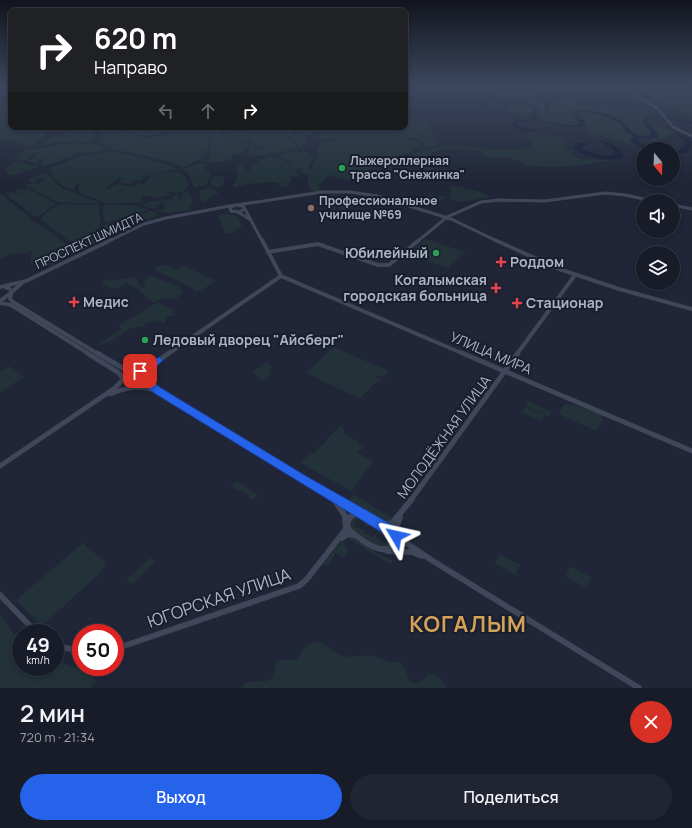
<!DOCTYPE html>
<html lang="ru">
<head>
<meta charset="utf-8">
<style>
	body { margin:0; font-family:Manrope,sans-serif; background:#212531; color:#f1f3f6; height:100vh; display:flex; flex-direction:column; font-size:15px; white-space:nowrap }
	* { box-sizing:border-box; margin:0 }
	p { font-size:13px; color:#9fa1a8 }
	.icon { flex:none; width:22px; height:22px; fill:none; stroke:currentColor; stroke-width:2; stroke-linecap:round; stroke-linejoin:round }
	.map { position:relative; height:688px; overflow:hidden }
	.details { display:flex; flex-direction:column; background:#181c29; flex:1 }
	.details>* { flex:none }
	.banner { position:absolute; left:8px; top:8px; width:400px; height:122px; border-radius:8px; box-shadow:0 2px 6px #0003,0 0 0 1px #363a46; background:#202124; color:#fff; overflow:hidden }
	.needle { width:26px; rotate:161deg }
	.tools { position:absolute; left:636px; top:142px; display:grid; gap:8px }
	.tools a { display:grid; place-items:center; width:44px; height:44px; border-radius:50%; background:#181c29; box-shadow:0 2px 6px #0003,0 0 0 1px #363a46; font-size:20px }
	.speed { position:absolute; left:12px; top:624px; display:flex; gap:8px; font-size:20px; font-weight:700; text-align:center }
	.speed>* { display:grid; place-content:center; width:52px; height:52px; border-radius:50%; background:#181c29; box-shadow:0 2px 6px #0003,0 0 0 1px #363a46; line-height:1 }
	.speed small { font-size:10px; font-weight:400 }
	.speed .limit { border:6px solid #d22; background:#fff; color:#111 }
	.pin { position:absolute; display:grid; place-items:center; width:34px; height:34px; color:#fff; margin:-17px; border-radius:8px; box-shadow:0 2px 6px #0006 }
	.me { position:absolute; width:44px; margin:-22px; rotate:306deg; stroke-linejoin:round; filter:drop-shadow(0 0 3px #0008) }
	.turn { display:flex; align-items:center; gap:14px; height:84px; padding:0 20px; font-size:18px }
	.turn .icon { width:52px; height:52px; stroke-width:2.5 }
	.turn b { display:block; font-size:28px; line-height:34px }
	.lanes { display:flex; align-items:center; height:38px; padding:0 20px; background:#0003; justify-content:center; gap:20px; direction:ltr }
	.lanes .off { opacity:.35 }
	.round { display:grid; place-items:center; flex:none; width:42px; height:42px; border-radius:21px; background:#212531 }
	.headline { display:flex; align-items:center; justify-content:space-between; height:68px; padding:0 20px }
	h1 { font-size:24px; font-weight:600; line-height:30px }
	.cta { display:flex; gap:8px; margin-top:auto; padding:8px 20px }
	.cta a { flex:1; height:46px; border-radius:24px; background:#2563eb; color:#fff; font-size:16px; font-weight:600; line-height:46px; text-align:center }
	.cta a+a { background:#212531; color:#f1f3f6 }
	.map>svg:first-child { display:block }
</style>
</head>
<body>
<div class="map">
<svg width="692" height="688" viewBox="0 0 692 688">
	<rect width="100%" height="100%" fill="#202637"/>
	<path fill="#223238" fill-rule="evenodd" d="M633,85H692V96L679,98L692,97V118Z
		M516,98H527L544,102L542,103L545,104L547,109H545L547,111L550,109L546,105L547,102L567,101L589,106L644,110L648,112L651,116H648L643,121L651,134L649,137C643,136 636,136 632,132C629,129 627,125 623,122C610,112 588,109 572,112L574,117L579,123L575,126L551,123L536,118L538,110L536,107Z
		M512,101C519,102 528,104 533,110L530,115L531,117L525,116L516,112L498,110L508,106Z
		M11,106V127H45L42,129L45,132L43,138L32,146H24L12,140L0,139V107Z
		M584,113C597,114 616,117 624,128V131L634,136L637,146L645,149L590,133L588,131L587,124L580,115Z
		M405,121L428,123L438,145L422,149L424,144L419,140L413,138L370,137L410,139L420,143L421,146L410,152L382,161L356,179L348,180L329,175L318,185L322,191L312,193L307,180L309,175H305L299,170L301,168H299L297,170L291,169L302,175L289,177L292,181L286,183L290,185L289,187L284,186L282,188L277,182L246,184L247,186H239L236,188L233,185L237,179V167L244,162L243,167L246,171L251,170L249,168C252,166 253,164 257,162C271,152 280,157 293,166L291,163L278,155L297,152L302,155L300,152L304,151L315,157L311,161L310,165H307L311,170L317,156L318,147L323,143L342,138L329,139L315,138L322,127H405Z
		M650,121L654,122L674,133L655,141L641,140L656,139L659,137V133L653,128Z
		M47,127H93V138L89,142H61L34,147L54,137L72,136L62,134L79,128H57L59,131H47Z
		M102,127H168C164,134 146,138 138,135C133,133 128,130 123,129L144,139L169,134L174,130L172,127L180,128L178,131L181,128L180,127H204L200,135H203L205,127L221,128L220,132L208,134C211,137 208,147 207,152L202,155L206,156V157L182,168L171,162L109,148L115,143L111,144L107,148L99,143L102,138Z
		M246,127H273L272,128L317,127L308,136L305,135L306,140L300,149L292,138L299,131L297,129L292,128L295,131L290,137H277L288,138L289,139L285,142L292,140L298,149L276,148L289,150L292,152L276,154L271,152L269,155C263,155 252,157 247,155L250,144L263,149L273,148H266L251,143L252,133L249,130L251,129Z
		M524,130H529L531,137L551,135L565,140L567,144L562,147C571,150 571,154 577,157C587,162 598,159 609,160C593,165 549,169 533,166C523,164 513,158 503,157C497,157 492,159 485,157L482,151C466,151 440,144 427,157L426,162C430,171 443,171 452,172L451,178L422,170L412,162L414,155C449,135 493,157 530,147L533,144L527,139L528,136Z
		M241,131L249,133L251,136L249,142L227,138L224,134Z
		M212,134H220L226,139L248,143V146L242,153L232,155L233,159L212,163L200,162L211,157L209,153Z
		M75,143L98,145L106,150L86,154L77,152L74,156L63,160L59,157L58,158L61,160L60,161L44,166L40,164L44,158L40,159L37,164L29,161L36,155L34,154C29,161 23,162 15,159V155L26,150L50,147L61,144Z
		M113,151L167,164L178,169L146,176L139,182L138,180L134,181L131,184L119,183V181L122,178L120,177L105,189C109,189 110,187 114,185C124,181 130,192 137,183L144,184L151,175C166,172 186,167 189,186L186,187V190L177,193L167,192L168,194L172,195L157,198L143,195L141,202L108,204L80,193L78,188L80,184L75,185V189L72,190C64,186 50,181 52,171L46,172L50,168L81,156Z
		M16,162L38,167L12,176L7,173L5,169L10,164Z
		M199,163L207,164L204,167V169L211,171L207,185L203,187L199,185V187L194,188L189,175L183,169Z
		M44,173L49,175L60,187L102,204L56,202L24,185C33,182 36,187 45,179H37L36,183H29L30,182L29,179Z
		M217,176H224V184L218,187L211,186V177Z
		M452,185L478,191L491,197C481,197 472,201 461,202C455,202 449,197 442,199L443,201L436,202V200L429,201L426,199L429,197V194H430L434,197L444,196L451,198V187Z
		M208,187L214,189L219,194L210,196L207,202L205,203L200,200L199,190L206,189Z
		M27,188L55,203V204L39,216L35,217L6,194L12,192L14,194L22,192H16L17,189L23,191Z
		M189,191L193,201L190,206L191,209L189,210L169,213L155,211L162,210L165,204L163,202L157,206L154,209L141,205L149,202L173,199L175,195L179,196L177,199H180L184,192Z
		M0,193L18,208L17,210H22L32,219L30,222L35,221L37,225H41L74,250C64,254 59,266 46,266C45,266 33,263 30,263L32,251L26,254C17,251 8,254 0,260Z
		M334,194L341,195L338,200L339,204L341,205L347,199V196L348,195L351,196L367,197L372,199L369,200L361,198L362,201L345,211L338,208L336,204H333L337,210L332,212L325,202V198Z
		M60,204L99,205L100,226C94,234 83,245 72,243L40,219L49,210Z
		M104,205H132L149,210L105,223L102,208Z
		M151,211L160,215L134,223H127L125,226C112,233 99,247 83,243L97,233L104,225Z
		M223,213L238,216L242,226L233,232L225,234L218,216Z
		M426,239L465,252L448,268L408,254Z
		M163,264L177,270L184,266L216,281L200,291L197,290L195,292L193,288L153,269Z
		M150,275L178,286L183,292C177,301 171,300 162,297L158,301L153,302C144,296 135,284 125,283C110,294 114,287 101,284L105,279L113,280L135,277L141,287L144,288L146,278Z
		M158,302L174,310L175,315L166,317V322L161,323L160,320L145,323V326L129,329L110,342L99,344L122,329L119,327L124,322Z
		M335,348L383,368L389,372L384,377L381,375L377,376L375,378L381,380L378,383L376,382L360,399L306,373L331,349Z
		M147,355L154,358C145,364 138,367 127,363L135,357Z
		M266,362L271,365L272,368L268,372L271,374L262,381L253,372Z
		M9,366L24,377L0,392V371Z
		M528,401L552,412L549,416L525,406Z
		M565,404L577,405L602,415L603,419L597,431L558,414Z
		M525,407L545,415L541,421L521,412Z
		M342,424L345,434L357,441L358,444L363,447L357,453L373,461L351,491L301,463L310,453L313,454Z
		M237,481L258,495L253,500L249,498L250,496L241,490L239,491L231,486Z
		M353,494L392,518H393L390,520L383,521L349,501Z
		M360,516L391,534L393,539L391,544L386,547L378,546L353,530L350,522L353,517ZM358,519L362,520L368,528V526L371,525L375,529L377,528L378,532L376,533L387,536V542L381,543L374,535V536L371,537L367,534H365L364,530H366L356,527L354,525L355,521Z
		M351,536L377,553L393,561L390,564L346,537Z
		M344,538L345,539L343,542L349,552L344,558L336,553L327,566L323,564Z
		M83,543L106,563L101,572L42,626L16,600Z
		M500,554L520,565L515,575L495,563Z
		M150,558L155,562L132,584L127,579Z
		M570,566L591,577L586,588L566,576Z
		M0,613L18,641L13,649L21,657V667H55V658C60,660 64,664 70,666C79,668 84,668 92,673L96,683L92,686L91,688H0Z
		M319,641L338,654L349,657L371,655L391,662H398L401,664L405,669L409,681C420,685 422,681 429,674C438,675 442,680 446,688H241L246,682L267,681L273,678L276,662L281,660L297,659C303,648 307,643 319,641Z"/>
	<path fill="#141c34" d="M485,85C492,85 498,88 504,89C518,90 549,88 559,98L558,100L548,102L546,105L551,109L547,111L544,109H547L543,103H540L543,102L527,98H516L535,106L538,110L536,118C545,122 567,127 577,125L579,123L571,112C587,108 610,112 623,122C627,125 627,127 631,131C635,136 643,136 649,137L651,133L644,123L643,118L644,117L656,116L692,121V124L660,118H648L647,124L657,133V137L651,139L639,137L638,141L653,149C644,149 637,147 630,141L634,136L624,131L623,126C610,118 595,110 579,113V118L585,122L584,126C562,131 539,115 519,122L518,126C533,131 536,130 550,126C541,133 519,134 512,125C516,117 525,120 533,119L530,115L533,110L529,106L520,103V106L526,111L513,103L515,102L512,101C509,105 506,108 502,109C495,111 481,109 477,103L491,96L495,97L486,100L483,104C486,108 496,110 501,107C505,105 506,102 512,100L511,98C525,93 538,103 552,99V97L546,94L501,90Z
		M676,134L684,136L692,141L691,146L686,153L673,155V152L680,150L686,143Z
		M597,140C607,140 616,146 623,152L622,158C611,161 581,158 573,147L579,142L586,143L587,144L581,148L583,150L604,156L614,155L615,152L612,149Z"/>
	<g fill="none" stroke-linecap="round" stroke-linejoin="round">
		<g stroke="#3d4251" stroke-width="2.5">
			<path id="secondary-far4" d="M619,85L657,108L673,127L692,136"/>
		</g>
		<g stroke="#3d4251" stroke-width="3">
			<path id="secondary-far3" d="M235,205L243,206L245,209L239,212L231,211L230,208Z
				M237,205L322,192H350L377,196L451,219L497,241
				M673,205L692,209
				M245,209L262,241
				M238,212L249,219
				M109,241L144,224L166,218L235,205
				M418,241L447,217L481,202L499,200L545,201L605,193L625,195L653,201"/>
		</g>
		<g stroke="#3d4251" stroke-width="4">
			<path id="secondary-far2" d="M262,240L281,276
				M495,240L559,269L619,289L692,309
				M268,252L318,244L378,265H389L419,240
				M281,276L464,354
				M0,287L26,281L111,240
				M12,292L22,283
				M11,294L10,299L13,302L98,354
				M0,301L12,292L10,289L5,287
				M0,303L11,305L89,354
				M168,354L281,276
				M517,354L575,275"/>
		</g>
		<g stroke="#3d4251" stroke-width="5">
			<path id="secondary-far1" d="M87,353L119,373L123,379
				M97,353L131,373
				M462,353L692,451
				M159,360L149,369L146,374L147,381L150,385L338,500
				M158,361L169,353
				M110,394C125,388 138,385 154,390
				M0,466L115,388L127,375L149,366
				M333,498L335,500
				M411,500L518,353"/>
		</g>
		<g stroke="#3d4251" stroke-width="6">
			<path id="secondary" d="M336,499L361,514
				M360,513C371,519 395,529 397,541C386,561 361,540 349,530L347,523L351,516Z
				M361,514L366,516
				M400,517L396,528V536L433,561L639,688
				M383,524L392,523L412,499
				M342,538L348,534L354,535
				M387,551L412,552L422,556
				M0,595L37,633
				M55,645L81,652
				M115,649L299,586L307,579L346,529L345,516L334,499"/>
		</g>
		<use href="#secondary-far4" stroke="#41475b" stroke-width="2"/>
		<use href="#secondary-far3" stroke="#41475b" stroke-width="2.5"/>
		<use href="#secondary-far2" stroke="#41475b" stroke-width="3"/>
		<use href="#secondary-far1" stroke="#41475b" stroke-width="4"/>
		<use href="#secondary" stroke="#41475b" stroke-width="5"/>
	</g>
	<linearGradient id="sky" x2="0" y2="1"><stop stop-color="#12151e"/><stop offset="0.47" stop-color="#3c475e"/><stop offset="1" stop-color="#3c475e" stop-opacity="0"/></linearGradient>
	<rect width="692" height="182" fill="url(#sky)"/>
	<path fill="#2563eb" stroke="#184099" d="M159,357L163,360L152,371L149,376L151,380L161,388L306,476L396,527L402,536L400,540L396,541L154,393L143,384L139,376L141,374L137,373L135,371L137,369Z"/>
	<g fill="#2e9e5b" stroke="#191e2c" stroke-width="1.5">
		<circle cx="342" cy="168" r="4"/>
		<circle cx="436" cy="253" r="4"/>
		<circle cx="145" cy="340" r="4"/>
	</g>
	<circle fill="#8d6e63" stroke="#191e2c" stroke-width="1.5" cx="311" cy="208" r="4"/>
	<g fill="#e0444e" stroke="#191e2c" stroke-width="1.5">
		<path d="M499 256h4v4h4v4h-4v4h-4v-4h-4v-4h4z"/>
		<path d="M494 282h4v4h4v4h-4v4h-4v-4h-4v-4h4z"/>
		<path d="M72 296h4v4h4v4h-4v4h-4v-4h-4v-4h4z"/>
		<path d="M515 297h4v4h4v4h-4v4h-4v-4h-4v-4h4z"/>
	</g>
	<g text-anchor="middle" stroke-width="4" stroke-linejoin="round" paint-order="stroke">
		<g font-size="12" font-weight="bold" fill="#adb3c5" stroke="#191e2c" text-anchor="start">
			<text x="350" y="165">Лыжероллерная<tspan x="350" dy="14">трасса "Снежинка"</tspan></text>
			<text x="319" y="205">Профессиональное<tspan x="319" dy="14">училище №69</tspan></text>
		</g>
		<g font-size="12" fill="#adb3c5" stroke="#191e2c">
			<text transform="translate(89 241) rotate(-25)" y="4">ПРОСПЕКТ ШМИДТА</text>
		</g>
		<g font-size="14" font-weight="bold" fill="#adb3c5" stroke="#191e2c" text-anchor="start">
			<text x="428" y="258" text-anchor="end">Юбилейный</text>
			<text x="510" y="267">Роддом</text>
			<text x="487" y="285" text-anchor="end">Когалымская<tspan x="487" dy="16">городская больница</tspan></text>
			<text x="83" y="307">Медис</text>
			<text x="526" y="308">Стационар</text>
			<text x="153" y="345">Ледовый дворец "Айсберг"</text>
		</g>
		<g font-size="14" fill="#adb3c5" stroke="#191e2c">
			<text transform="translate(491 353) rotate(23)" y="5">УЛИЦА МИРА</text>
			<text transform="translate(444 437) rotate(-54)" y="5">МОЛОДЁЖНАЯ УЛИЦА</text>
		</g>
		<g font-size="17" fill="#adb3c5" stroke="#191e2c">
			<text transform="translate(219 598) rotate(-19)" y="6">ЮГОРСКАЯ УЛИЦА</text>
		</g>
		<g font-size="22" font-weight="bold" letter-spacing="1" fill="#d4a159" stroke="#191e2c">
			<text x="468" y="632">КОГАЛЫМ</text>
		</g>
	</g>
</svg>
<div class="tools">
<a><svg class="needle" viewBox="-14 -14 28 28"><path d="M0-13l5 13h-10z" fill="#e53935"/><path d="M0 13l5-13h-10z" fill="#9fa1a8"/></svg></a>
<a><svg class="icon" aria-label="sound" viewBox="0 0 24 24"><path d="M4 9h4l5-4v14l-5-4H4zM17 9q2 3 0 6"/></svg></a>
<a><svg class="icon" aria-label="layers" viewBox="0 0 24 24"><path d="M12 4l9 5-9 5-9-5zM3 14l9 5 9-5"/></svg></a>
</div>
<div class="speed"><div>49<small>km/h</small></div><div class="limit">50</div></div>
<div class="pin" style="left:140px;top:371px;background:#d93025"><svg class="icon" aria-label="arrive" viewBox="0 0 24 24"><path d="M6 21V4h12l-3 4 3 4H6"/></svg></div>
<svg class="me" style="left:396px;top:536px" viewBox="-20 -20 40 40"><path d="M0-17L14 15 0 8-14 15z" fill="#2563eb" stroke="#fff" stroke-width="4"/></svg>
<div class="banner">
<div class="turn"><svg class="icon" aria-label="right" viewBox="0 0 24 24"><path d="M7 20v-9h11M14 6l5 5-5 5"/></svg><div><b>620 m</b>Направо</div></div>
<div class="lanes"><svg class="icon off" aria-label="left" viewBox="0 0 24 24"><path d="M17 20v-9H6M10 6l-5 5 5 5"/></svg><svg class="icon off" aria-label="ahead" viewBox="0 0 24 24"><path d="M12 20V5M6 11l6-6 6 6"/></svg><svg class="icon" aria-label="right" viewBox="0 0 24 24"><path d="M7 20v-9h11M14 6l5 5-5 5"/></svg></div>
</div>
</div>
<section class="details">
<div class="headline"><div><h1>2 мин</h1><p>720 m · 21:34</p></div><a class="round" style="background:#d93025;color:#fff"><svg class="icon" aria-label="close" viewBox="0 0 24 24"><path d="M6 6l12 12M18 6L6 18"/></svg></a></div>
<div class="cta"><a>Выход</a><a>Поделиться</a></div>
</section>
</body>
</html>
